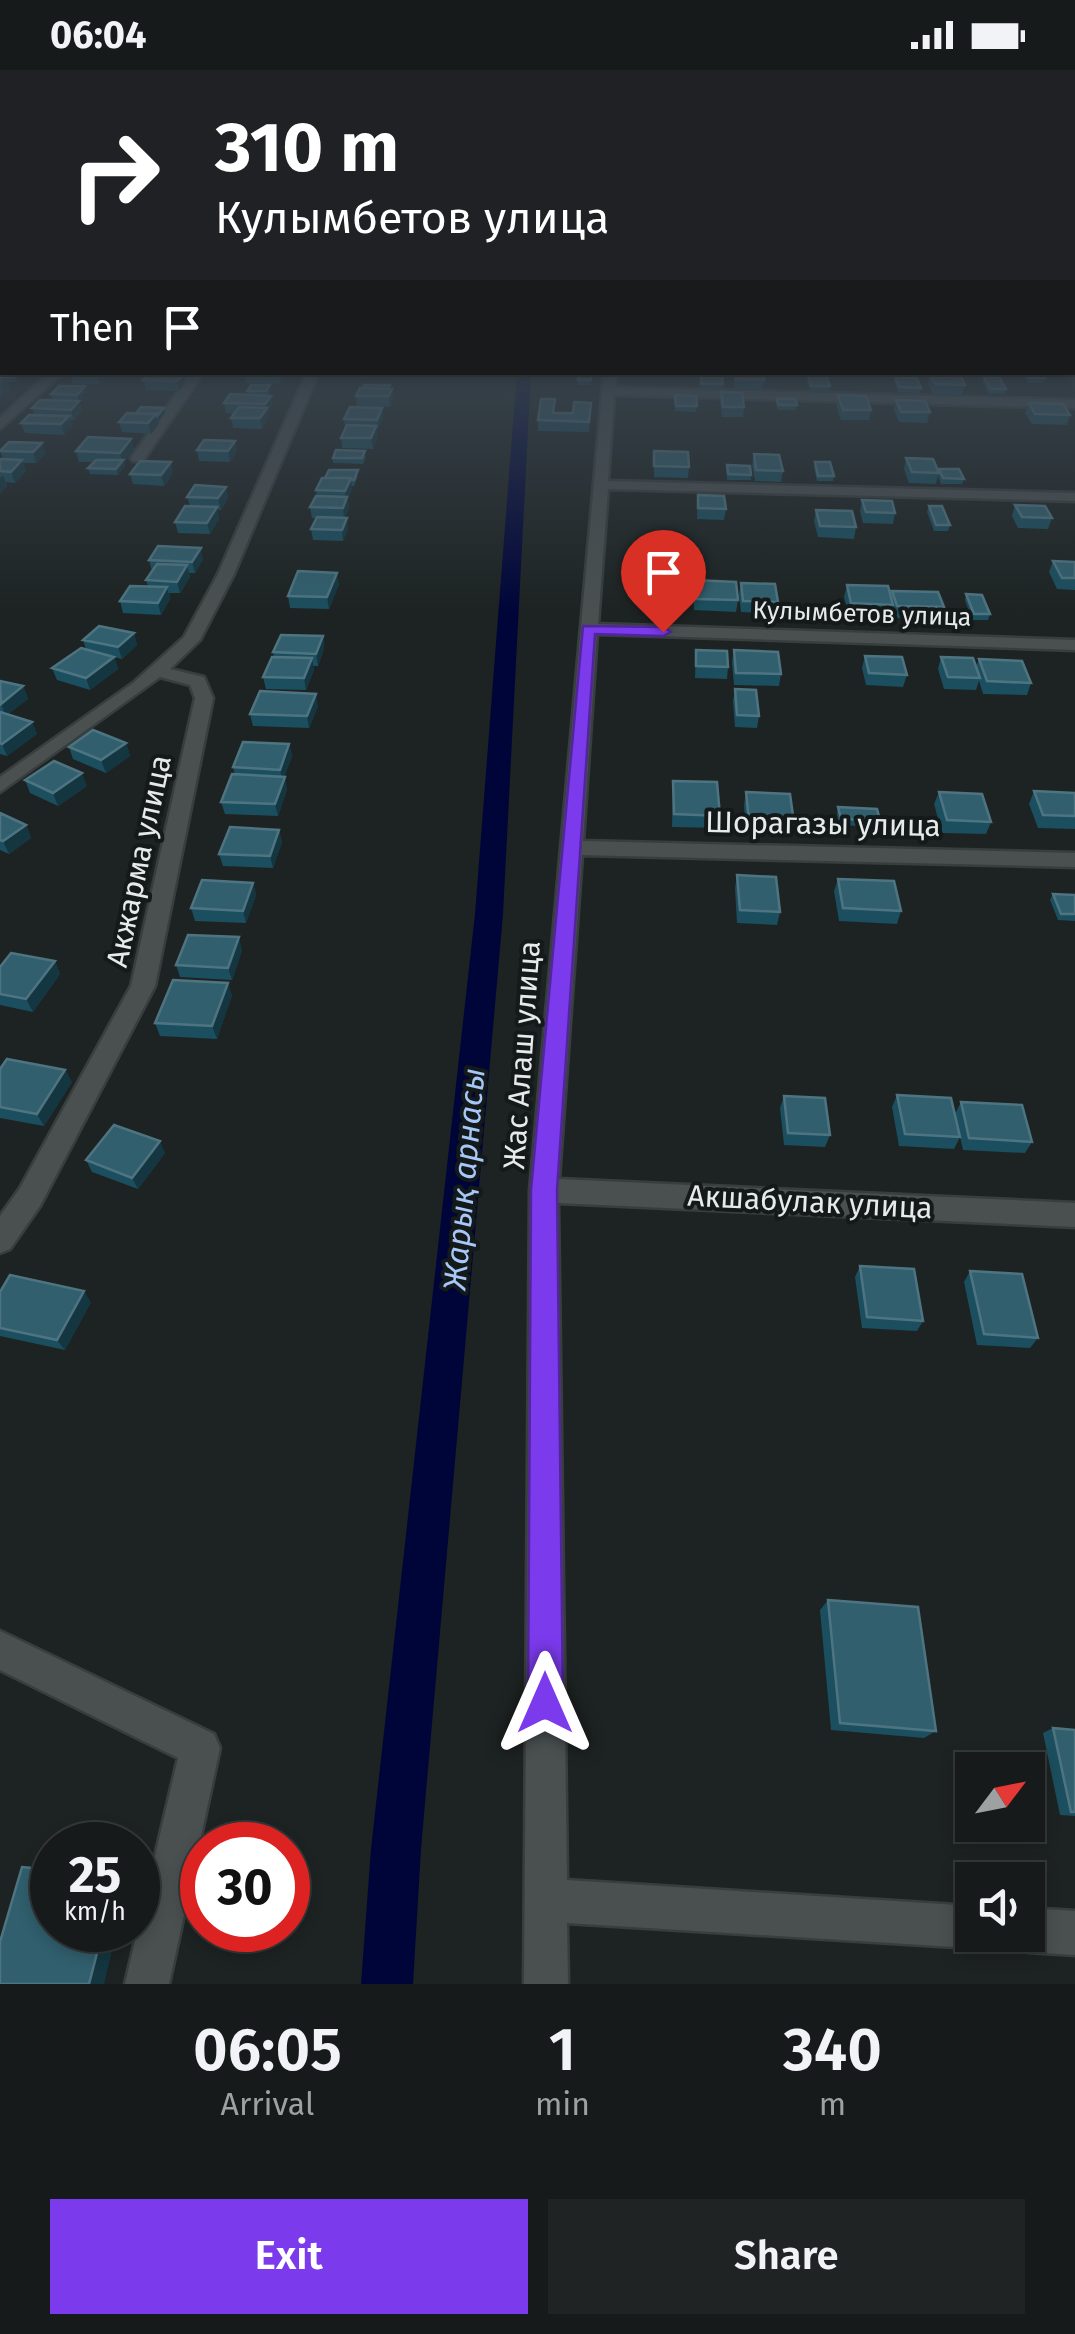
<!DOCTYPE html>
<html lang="en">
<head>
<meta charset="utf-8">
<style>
	body { margin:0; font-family:"Fira Sans",sans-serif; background:#1f2323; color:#f1f3f6; height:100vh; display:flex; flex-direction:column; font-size:38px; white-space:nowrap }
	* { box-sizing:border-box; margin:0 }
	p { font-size:32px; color:#9ea1a2 }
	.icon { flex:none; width:55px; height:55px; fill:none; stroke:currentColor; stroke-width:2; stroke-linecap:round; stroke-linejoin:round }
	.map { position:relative; height:1914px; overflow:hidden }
	.side { display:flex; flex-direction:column; background:#161a1a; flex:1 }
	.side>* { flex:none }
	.top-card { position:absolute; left:0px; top:0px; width:1075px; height:305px; box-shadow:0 5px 15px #0003,0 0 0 2px #353839; background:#202124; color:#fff; overflow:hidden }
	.needle { width:65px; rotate:58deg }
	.buttons { position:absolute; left:955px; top:1682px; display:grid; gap:20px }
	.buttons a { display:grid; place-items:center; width:90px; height:90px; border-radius:0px; background:#161a1a; box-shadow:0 5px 15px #0003,0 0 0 2px #353839; font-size:50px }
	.speed { position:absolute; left:30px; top:1752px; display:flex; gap:20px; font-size:50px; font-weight:700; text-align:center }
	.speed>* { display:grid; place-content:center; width:130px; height:130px; border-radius:50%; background:#161a1a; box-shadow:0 5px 15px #0003,0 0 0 2px #353839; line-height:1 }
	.speed small { font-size:25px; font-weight:400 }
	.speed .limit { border:15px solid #d22; background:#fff; color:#111 }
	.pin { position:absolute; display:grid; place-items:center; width:85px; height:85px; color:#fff; margin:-102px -42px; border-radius:50% 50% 50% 0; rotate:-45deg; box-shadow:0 0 10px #0007 }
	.pin .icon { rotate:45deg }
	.me { position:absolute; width:110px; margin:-55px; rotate:0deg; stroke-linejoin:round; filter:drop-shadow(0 0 8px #0008) }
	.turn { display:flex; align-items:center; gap:35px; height:210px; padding:0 50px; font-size:45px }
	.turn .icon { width:130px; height:130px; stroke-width:2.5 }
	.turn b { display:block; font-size:70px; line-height:85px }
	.then { display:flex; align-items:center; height:95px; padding:0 50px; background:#0003; gap:20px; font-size:38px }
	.eta { display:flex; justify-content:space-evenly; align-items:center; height:170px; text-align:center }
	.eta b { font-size:60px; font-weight:600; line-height:70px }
	.cta { display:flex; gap:20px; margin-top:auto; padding:20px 50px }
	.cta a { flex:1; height:115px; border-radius:0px; background:#7c3aed; color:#fff; font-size:40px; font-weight:600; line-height:115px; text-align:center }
	.cta a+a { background:#1f2323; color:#f1f3f6 }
	.status { display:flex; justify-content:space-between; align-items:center; height:70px; padding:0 50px; background:#161a1a; direction:ltr }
	.status svg { height:28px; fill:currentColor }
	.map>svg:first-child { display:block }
</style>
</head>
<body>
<div class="status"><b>06:04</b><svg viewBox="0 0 49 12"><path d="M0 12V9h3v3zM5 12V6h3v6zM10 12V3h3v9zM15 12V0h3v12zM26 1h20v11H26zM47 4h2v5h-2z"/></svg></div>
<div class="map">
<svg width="1075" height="1914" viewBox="0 0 1075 1914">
	<rect width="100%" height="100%" fill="#1d2322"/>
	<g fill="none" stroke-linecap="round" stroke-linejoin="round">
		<path fill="#000539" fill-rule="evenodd" d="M517,302H531L503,844L421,1779L413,1914H361L371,1779L475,844Z"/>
		<g stroke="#383d3d" stroke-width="5">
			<path id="street" d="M50,302H64L0,359V348Z
				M192,302H204L143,391H133L131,388Z
				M307,302H319L234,504L200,570L170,599L204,607L213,628L155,916L40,1136L10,1179L0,1183V1146L20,1118L131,916L195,628L190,615L160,607L0,722V707L133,613L184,567L218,504Z
				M604,302H616L615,317L1075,330V338L614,325L608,411L1075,423V431L608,419L598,554L1075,570V580L597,564L583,771L1075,783V797L582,785L559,1109L1075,1133V1157L558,1133L567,1810L972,1836V1865H990L987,1872L972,1878L567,1853L568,1914H524L530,1120Z
				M0,1561L214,1664L220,1678L169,1914H125L178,1688L0,1600Z
				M1028,1838L1075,1841V1885L1028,1882L1013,1875L1009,1865H1028Z"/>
		</g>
		<use href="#street" fill="#4a5050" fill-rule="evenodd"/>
	</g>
	<path fill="#1b4e5e" d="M0,302H24L25,304L17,312H8L10,319L0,326Z
		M117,302L100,314H73L70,304Z
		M162,302H194L190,308H184L185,314L179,321L146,320L143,310Z
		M286,302V305L280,314L246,313L244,303Z
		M370,302H400L398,307L370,306Z
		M577,302H591V315H578Z
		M733,302H763L764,310L763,320L735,319Z
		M1026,302L1045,308L1044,313H1028L1024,307Z
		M808,304L830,316L829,322L810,321L807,309Z
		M930,304L965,315L962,325L933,324L928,314Z
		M701,306L723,314L722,319H701Z
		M895,307L921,318L920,323L898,322L894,312Z
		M984,307L1006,319L1005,324H989L982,312Z
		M390,315V319H392L393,329L390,337L357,336L356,326L362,318Z
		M85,316L87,322L78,330L52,329L51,324Z
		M271,320L268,326H271L272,336L268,343V348L262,359L233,358L231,348L234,344L226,343L224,333L248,325L247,321Z
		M721,322L744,337L743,347H722L720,332Z
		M675,325L697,336L696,342L675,341Z
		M838,325L871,340L869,350H841L836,335Z
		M777,329L797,335L796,340H777Z
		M896,330L930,342L927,353L899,352L894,340Z
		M79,331L82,341L74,350H70L72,356L64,365L25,363L21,353L34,345L32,338Z
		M591,333L589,362L538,361V350L555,343H573Z
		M1029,333L1070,345L1067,355L1032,354L1025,343Z
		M382,338L383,348L377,360L378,366L373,379L342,378L341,368L345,358L344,349Z
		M165,343L151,364L122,362L119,352Z
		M131,369L134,379L124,392L125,396L118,405L90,404L88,398L93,392H79L76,381Z
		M235,371L237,381L230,392L199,391L197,380Z
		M0,381L46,383L36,393H23L26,401L15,413L6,412L7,416L0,423V389H3Z
		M654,381L689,397L688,408L654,407Z
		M754,384L783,401L781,412L755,411L752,395Z
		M366,386L363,394L333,393V388Z
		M906,388L938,402L939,399L964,409L962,414H941L938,405L936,414L909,413L904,399Z
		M815,392L834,406L833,411H817L814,397Z
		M727,395L751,405V410H727Z
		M173,403L164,416L133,414L130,404Z
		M358,406L354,416H351L352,419L348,430L349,438L345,447L348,459L343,471L313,470L311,459L316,448H312L310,437L317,426L316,420Z
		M698,425L726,439L724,450L697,449Z
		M187,427L228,428L221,440L217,439L219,449L210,464L178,463L175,452L190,436Z
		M862,430L895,443L893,454L863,453L860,441Z
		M1015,435L1052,448L1048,459L1018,458L1012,446Z
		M929,436L950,455L948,461H934L927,442Z
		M816,440L856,457L854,469L818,467L814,451Z
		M203,489L195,503H189L190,507L180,523H169L170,529L161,545L123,543L120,531L148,516L146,510L152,501L149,490Z
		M1053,491L1075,492V520L1057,519L1049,502Z
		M694,510L738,530L736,542L694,540Z
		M741,513L778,532L776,544L741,542L739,524Z
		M339,514L329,539L290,538L288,526Z
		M847,515L891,526L892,521L944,537L940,549L893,548L892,541L890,547L849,545L844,527Z
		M966,524L990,544L988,550H972L965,530Z
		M134,563L137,575L122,589L114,587L118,599L90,620L57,610L52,598L86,579L83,570Z
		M323,566L324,578L318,596H313L314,600L306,620L266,619L263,607L274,587L273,582Z
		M696,580L728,597L727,609L695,608Z
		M734,580L781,604L779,616L734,615L732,592Z
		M865,586L907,605L903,617L866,615L862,598Z
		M941,587L976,597L979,589L1031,613L1027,625L983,624L979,611L976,620L944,619L938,599Z
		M0,611L23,616L28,629L8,644L32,652L37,664L7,686L0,684Z
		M735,619L759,646L757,658L735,657L733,631Z
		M318,636L309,658L253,656L250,644Z
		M126,673L130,686L106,703L73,689L69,677Z
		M289,674L292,686L284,707L287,719L278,746L225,744L221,732L235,705L233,697Z
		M25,710L87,716L58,736L30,723Z
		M673,711L720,746L718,758L672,757Z
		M1034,721L1075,723V759L1038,758L1029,734Z
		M746,722L794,753L791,766L746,764L744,735Z
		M939,722L991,752L986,764L942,763L934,734Z
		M838,737L880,750L878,757L839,755L837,744Z
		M0,743L26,755L31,768L9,784L0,780Z
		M279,760L282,772L273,798L223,796L219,784Z
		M737,805L780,842L777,855L737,853L735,818Z
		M838,809L901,841L897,854L839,851L834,821Z
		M253,813L256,825L246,853L195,851L191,838Z
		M1053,824L1075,825V851L1058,850L1050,830Z
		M242,880L232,910L180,907L176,895Z
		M55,891L60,904L33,942L0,935V897Z
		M232,925L217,969L160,966L155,953Z
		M0,999L65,1000L72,1012L44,1056L0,1048Z
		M897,1025L960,1067L954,1079L899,1076L892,1037Z
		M784,1026L830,1065L825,1077L784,1075L780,1038Z
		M961,1032L1032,1072L1025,1083L963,1080L955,1044Z
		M165,1083L138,1119L92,1102L86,1090Z
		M860,1196L923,1251L917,1261L862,1258L855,1207Z
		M970,1201L1038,1268L1030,1278L977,1275L964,1212Z
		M0,1222L91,1232L65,1280L0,1266Z
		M828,1530L936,1661L924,1668L831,1660L820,1540Z
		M1053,1658L1075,1660V1746L1060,1745L1043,1663Z"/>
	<path fill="#133640" d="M20,302H24L25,304L17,312L15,307Z
		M100,302H117L100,314L97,304Z
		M280,302H286V305L280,314Z
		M183,304L185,314L179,321L177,311Z
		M6,309L10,319L2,326L0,315Z
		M85,316L87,322L78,330L77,325Z
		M392,319L393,329L390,337L389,326Z
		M271,326L272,336L268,343V348L262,359L260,348L266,339L265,334Z
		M79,331L82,341L74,350L71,340Z
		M164,338L165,343L159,351L157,346Z
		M382,338L383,348L378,360L377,350Z
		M156,344L159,354L151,364L148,353Z
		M69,346L72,356L64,365L61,354Z
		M376,356L378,366L373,379L371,368Z
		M131,369L134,379L124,392L125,396L118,405L116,399L122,392L120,383Z
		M235,371L237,381L230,392L228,381Z
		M42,373L46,383L36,393L33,382Z
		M22,390L26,401L15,413L11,402Z
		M171,392L173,403L164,416L161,405Z
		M3,405L7,416L0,423V408Z
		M351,408L352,419L348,430L349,438L344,449L343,438L346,429L345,421Z
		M226,417L228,428L221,440L218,428Z
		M217,437L219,449L210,464L207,453Z
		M347,448L348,459L343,471L342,460Z
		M201,478L203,489L195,503L192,492Z
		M187,495L190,507L180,523L177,512Z
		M337,503L339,514L329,539L327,527Z
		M167,517L170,529L161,545L158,533Z
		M134,563L137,575L122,589L118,577Z
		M323,566L324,578L318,596L316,584Z
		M114,587L118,599L90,620L86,608Z
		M312,588L314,600L306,620L304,608Z
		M23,616L28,629L6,646L1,634Z
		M316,624L318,636L309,658L307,646Z
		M32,652L37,664L7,686L2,674Z
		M126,673L130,686L106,703L101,690Z
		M289,674L292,686L283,712L280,700Z
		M82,703L87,716L58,736L53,723Z
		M285,707L287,719L278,746L275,734Z
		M26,755L31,768L9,784L3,771Z
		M279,760L282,772L273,798L270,786Z
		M253,813L256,825L246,853L243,841Z
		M239,867L242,880L232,910L228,898Z
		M55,891L60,904L33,942L26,929Z
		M228,913L232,925L217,969L212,956Z
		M65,1000L72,1012L44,1056L37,1044Z
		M160,1071L165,1083L138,1119L132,1108Z
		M84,1221L91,1232L65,1280L57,1270Z
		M103,1860H117L104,1914H89Z"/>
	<path fill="#315f6e" stroke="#4e7481" stroke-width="2.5" d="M2,300V302H20L15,307H0V302Z
		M71,302H100L97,304H70Z
		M578,302H591V310H578Z
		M735,302H763L764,310L736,309Z
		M1026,302L1041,303L1045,308H1029Z
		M150,303L183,304L177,311L143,310Z
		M808,304L826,305L830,316H811Z
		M930,304H960L965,315L935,314Z
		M701,306H722L723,314H701Z
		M895,307L917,308L921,318L899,317Z
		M984,307H999L1006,319H990Z
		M251,315H270L266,321H247Z
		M364,315H390L388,319L362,318Z
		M59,316H85L77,325L51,324Z
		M360,318L392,319L389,326H356Z
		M721,322L742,323L744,337H723Z
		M230,324L271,326L265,334L224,333Z
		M675,325L696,326L697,336H676Z
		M838,325L866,326L871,340H843Z
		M541,329H555L553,343H573L574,332L591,333L589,352L538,350Z
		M777,329H795L797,335H778Z
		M40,330L79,331L71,340L32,338Z
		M896,330L925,331L930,342H901Z
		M1029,333L1063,334L1070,345L1035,344Z
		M141,337L164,338L157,346L156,344L136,343Z
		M239,337L267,338L260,348H231Z
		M350,337L382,338L377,350L344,349Z
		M127,343L156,344L148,353L119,352Z
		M29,345L69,346L61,354L21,353Z
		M347,355L376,356L371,368H341Z
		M88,367L131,369L120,383L76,381Z
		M204,370L235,371L228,381L197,380Z
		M9,372L42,373L33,382L0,381Z
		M336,380L365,381L362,388H333Z
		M654,381L688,382L689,397L654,396Z
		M754,384L779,385L783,401L756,400Z
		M906,388L933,389L939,403L912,402Z
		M0,389L22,390L11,402L0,401Z
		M96,390H123L116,399L88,398Z
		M140,391L171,392L161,405L130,404Z
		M815,392H830L834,406H818Z
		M727,395L750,396L751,405L728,404Z
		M939,399H959L964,409L943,408Z
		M329,400H358L354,410H350L351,408H325Z
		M322,408H351L345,421L316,420Z
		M195,415L226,417L218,428L187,427Z
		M698,425L724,426L726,439L698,438Z
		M316,426L347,427L343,438L310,437Z
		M862,430L892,431L895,443L866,442Z
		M1015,435L1045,436L1052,448L1022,447Z
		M185,436L217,437L207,453L175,452Z
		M929,436H942L950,455H936Z
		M816,440L852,441L856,457L820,456Z
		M317,447L347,448L342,460L311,459Z
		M158,476L201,478L192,492L149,490Z
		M1053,491L1075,492V508H1062Z
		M157,494L187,495L177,512L146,510Z
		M298,501L337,503L327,527L288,526Z
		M694,510L736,512L738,530L695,529Z
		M741,513L775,514L778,532L743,531Z
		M847,515L888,516L893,535L851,533Z
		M130,516L167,517L158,533L120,531Z
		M892,521L938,522L944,537L897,536Z
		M966,524L982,525L990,544H974Z
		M99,556L134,563L118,577L83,570Z
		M281,565L323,566L316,584L273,582Z
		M81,578L114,587L86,608L52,598Z
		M696,580L727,581L728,597L696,596Z
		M734,580L778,582L781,604L736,603Z
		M865,586L902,587L907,605L869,603Z
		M272,587L312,588L304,608L263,607Z
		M941,587L973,588L980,608L948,607Z
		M979,589L1022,591L1031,613L987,611Z
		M0,611L23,616L1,634Z
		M735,619L756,620L759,646L737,645Z
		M260,621L316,624L307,646L250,644Z
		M0,642L32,652L2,674L0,673Z
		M93,660L126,673L101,690L69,677Z
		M243,672L289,674L280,700L233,697Z
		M54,691L82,703L53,723L25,710Z
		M232,704L285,707L275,734L221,732Z
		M673,711L717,712L720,746L674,744Z
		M1034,721L1075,723V746L1043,745Z
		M746,722L790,724L794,753L749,751Z
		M939,722L982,724L991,752L947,750Z
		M838,737L877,739L880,750L841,749Z
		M0,743L26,755L3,771L0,770Z
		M230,757L279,760L270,786L219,784Z
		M737,805L776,807L780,842L740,840Z
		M838,809L894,811L901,841L843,838Z
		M202,810L253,813L243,841L191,838Z
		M1053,824L1075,825V844H1061Z
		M188,865L239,867L228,898L176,895Z
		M11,883L55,891L26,929L0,924V897Z
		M173,910L228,913L212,956L155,953Z
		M7,989L65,1000L37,1044L0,1037V999Z
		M897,1025L951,1028L960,1067L905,1064Z
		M784,1026L825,1028L830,1065L788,1063Z
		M961,1032L1022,1035L1032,1072L969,1068Z
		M114,1055L160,1071L132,1108L86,1090Z
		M860,1196L914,1199L923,1251L867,1247Z
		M970,1201L1022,1204L1038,1268L984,1264Z
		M10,1205L84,1221L57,1270L0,1258V1222Z
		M828,1530L918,1537L936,1661L840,1653Z
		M1053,1658L1075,1660V1742H1071Z
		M22,1797L52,1800V1860H103L89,1914H0V1872Z"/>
	<linearGradient id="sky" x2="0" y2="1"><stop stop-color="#101313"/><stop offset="0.51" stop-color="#3a454f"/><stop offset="1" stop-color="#3a454f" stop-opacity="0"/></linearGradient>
	<rect width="1075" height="542" fill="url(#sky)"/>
	<path fill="#7c3aed" stroke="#51269a" stroke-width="2.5" d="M583,556L663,557L671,562L663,566L595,564L557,1120L563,1633L558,1645L545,1651L533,1645L528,1633L531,1120Z"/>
	<g text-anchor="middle" stroke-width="8" stroke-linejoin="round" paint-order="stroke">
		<g font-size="25" fill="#e7eaea" stroke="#141919">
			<text transform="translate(862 543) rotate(2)" y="9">Кулымбетов улица</text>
		</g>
		<g font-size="30" fill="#e7eaea" stroke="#141919">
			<text transform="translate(823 754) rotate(1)" y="10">Шорагазы улица</text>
			<text transform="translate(139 791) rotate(-78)" y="10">Акжарма улица</text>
			<text transform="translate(522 985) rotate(-86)" y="10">Жас Алаш улица</text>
			<text transform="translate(810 1132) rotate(3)" y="10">Акшабулак улица</text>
		</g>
		<g font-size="32" font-style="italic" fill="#a7c7f9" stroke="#141919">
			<text transform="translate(464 1109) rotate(-85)" y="11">Жарық арнасы</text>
		</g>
	</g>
</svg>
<div class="buttons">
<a><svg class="needle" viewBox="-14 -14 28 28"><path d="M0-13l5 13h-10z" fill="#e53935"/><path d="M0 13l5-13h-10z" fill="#9ea1a2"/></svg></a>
<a><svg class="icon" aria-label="sound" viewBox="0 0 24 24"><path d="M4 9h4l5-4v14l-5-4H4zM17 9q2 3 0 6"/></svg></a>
</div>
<div class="speed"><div>25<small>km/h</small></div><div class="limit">30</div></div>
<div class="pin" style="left:663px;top:562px;background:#d93025"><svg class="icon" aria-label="arrive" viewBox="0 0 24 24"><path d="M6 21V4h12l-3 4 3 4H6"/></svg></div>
<svg class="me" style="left:545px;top:1633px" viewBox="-20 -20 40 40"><path d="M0-17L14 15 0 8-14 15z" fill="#7c3aed" stroke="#fff" stroke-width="4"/></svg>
<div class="top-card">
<div class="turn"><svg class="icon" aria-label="right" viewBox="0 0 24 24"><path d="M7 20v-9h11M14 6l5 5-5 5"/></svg><div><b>310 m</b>Кулымбетов улица</div></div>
<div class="then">Then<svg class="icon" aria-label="arrive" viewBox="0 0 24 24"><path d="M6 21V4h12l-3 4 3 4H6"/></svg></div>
</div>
</div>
<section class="side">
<div class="eta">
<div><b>06:05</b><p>Arrival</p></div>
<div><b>1</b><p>min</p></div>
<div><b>340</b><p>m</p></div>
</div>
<div class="cta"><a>Exit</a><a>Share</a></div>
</section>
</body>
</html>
